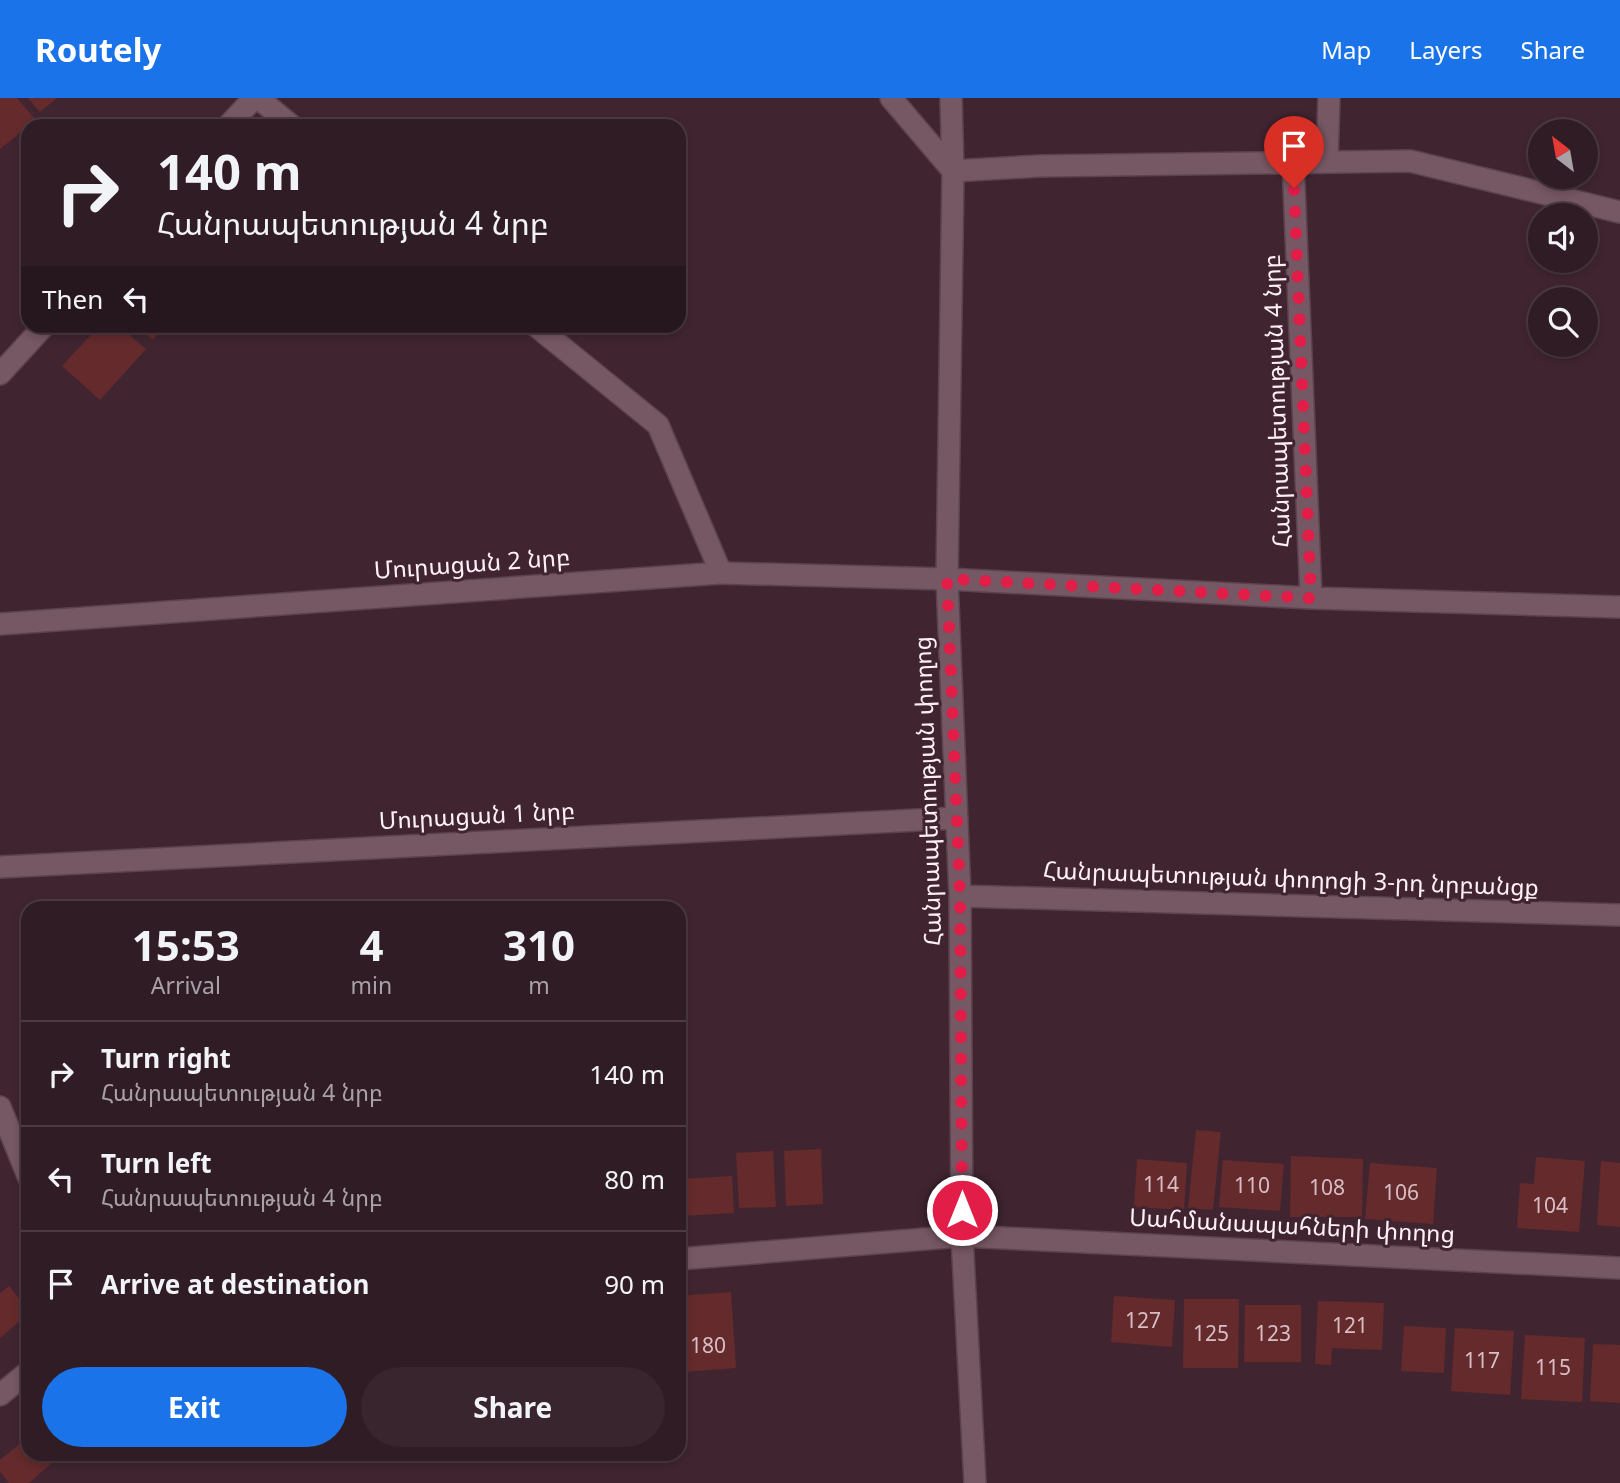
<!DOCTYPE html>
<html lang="en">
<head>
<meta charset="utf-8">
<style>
	body { margin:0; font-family:"Noto Sans","Noto Sans Armenian",sans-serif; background:#38252d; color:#f1f3f6; height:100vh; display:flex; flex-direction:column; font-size:26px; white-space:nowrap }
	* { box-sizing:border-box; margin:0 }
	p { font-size:23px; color:#a8a1a7 }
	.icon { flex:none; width:38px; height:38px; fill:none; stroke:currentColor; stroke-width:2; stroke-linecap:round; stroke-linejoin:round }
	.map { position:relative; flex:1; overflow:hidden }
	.drawer { position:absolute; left:21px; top:803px; width:665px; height:560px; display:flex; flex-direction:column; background:#301c25; border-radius:21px; box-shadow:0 4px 10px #0003,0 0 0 2px #4b3a42 }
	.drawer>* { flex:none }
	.top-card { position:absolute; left:21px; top:21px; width:665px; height:214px; border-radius:21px; box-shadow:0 4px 10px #0003,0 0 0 2px #4b3a42; background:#301c25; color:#f1f3f6; overflow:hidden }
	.needle { width:46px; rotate:329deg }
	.controls { position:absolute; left:1528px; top:21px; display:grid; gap:14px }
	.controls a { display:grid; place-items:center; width:70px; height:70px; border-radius:50%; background:#301c25; box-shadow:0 4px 10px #0003,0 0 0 2px #4b3a42; font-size:35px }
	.pin { position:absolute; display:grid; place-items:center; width:60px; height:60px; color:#fff; margin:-72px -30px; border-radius:50% 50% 50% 0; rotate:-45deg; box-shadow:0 0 7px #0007 }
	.pin .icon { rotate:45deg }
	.me { position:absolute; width:77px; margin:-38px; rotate:0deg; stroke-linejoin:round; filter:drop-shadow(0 0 5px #0008) }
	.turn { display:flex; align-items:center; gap:24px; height:147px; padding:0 21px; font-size:32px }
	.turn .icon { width:91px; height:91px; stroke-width:2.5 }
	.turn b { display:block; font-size:49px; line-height:60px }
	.then { display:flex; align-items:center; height:66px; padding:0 21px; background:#0003; gap:14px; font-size:26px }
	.eta { display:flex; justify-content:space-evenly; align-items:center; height:119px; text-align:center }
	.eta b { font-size:42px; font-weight:700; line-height:49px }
	.primary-button { display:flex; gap:14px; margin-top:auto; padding:14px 21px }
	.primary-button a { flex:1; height:80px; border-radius:42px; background:#1a73e8; color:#fff; font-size:28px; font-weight:700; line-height:80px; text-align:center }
	.primary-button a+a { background:#38252d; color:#f1f3f6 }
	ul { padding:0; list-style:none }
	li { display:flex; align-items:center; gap:21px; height:105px; padding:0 21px; border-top:2px solid #4b3a42 }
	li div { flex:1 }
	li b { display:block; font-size:26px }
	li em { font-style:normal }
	header { display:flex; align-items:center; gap:42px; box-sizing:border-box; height:98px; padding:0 35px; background:#1a73e8; color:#fff }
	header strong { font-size:33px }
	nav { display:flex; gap:38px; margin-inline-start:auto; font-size:24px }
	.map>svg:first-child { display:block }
</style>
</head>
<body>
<header>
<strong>Routely</strong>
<nav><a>Map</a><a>Layers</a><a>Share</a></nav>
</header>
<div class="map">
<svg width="1620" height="1385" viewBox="0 0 1620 1385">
	<rect width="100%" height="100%" fill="#402531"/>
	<path fill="#642a2c" d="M0,0H17L36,22L0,51Z
		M28,0H57L40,14Z
		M99,228H119L146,251L100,302L62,268Z
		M135,228H165L153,242Z
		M1196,1032L1221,1034L1213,1112L1188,1110Z
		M821,1051L823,1106L786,1108L784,1053Z
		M773,1053L776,1109L739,1110L736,1055Z
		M1291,1058L1363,1061L1362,1119H1290Z
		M1536,1059L1585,1063L1579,1134L1517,1130L1520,1085L1534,1086Z
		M1137,1061L1187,1065L1184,1112L1134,1109Z
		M1223,1062L1284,1066L1280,1113L1219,1109Z
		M1601,1063L1620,1065V1129L1597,1127Z
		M1370,1065L1437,1070L1433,1126L1365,1121Z
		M732,1078L734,1115L679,1118V1081Z
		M9,1188L28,1211V1216L0,1240V1195Z
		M731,1194L736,1270L682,1274L679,1198Z
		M1114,1198L1175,1202L1172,1249L1111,1244Z
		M1184,1201H1239L1238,1270H1183Z
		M1318,1203L1384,1205L1382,1252L1332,1250L1331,1267L1315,1266Z
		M1245,1207H1301V1264H1244Z
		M1404,1228L1446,1230L1444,1275L1401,1273Z
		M1455,1230L1514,1233L1510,1297L1451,1293Z
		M1525,1237L1585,1240L1582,1304L1521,1301Z
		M1593,1246L1620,1247V1305L1590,1303Z
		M28,1339V1356H62L29,1385H9L0,1374V1362Z"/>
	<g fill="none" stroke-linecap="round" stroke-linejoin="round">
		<g stroke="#5a434e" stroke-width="24">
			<path id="minor" d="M258,0L292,28
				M891,0L953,73
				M951,0L953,73L947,481L960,798L962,1138L975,1385
				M228,28L254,0
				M1327,62L1329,0
				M1293,63L1311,500
				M953,73L1040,68L1410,63L1620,114
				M536,228L658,327L721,475
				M0,276L44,228
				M0,526L721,475L947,481L1311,500L1620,509
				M0,769L957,720
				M960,798L1620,817
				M0,1009L28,1078
				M679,1161L962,1138L1620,1170
				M0,1297L28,1274"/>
		</g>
		<use href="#minor" stroke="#765764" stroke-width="21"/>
	</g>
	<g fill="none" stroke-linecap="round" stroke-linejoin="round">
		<path stroke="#e11d48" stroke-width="12" stroke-dasharray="0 21.6" d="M962,1112L960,798L947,481L1311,500L1294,90"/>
	</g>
	<g text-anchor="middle" stroke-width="6" stroke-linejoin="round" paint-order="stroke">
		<g font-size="21" fill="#d8bec4">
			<text x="1161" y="1094">114</text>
			<text x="1252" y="1095">110</text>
			<text x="1327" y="1097">108</text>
			<text x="1401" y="1102">106</text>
			<text x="1550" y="1115">104</text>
			<text x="1143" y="1230">127</text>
			<text x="1350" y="1235">121</text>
			<text x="1211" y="1243">125</text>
			<text x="1273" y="1243">123</text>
			<text x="708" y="1255">180</text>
			<text x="1482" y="1270">117</text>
			<text x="1553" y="1277">115</text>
		</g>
		<g font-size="24" fill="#fff0f6" stroke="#402531">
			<text transform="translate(1277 303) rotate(-92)" y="8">Հանրապետության 4 նրբ</text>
			<text transform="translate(472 466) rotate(-4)" y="8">Մուրացան 2 նրբ</text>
			<text transform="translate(928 693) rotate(-92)" y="8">Հանրապետության փողոց</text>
			<text transform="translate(477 718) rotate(-3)" y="8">Մուրացան 1 նրբ</text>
			<text transform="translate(1291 781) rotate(2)" y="8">Հանրապետության փողոցի 3-րդ նրբանցք</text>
			<text transform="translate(1292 1128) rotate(3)" y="8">Սահմանապահների փողոց</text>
		</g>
	</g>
</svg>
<div class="controls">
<a><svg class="needle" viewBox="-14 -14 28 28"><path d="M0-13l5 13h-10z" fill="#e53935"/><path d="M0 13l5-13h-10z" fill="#a8a1a7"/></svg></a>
<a><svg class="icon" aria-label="sound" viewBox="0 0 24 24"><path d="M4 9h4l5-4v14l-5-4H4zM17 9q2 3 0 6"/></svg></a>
<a><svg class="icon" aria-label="search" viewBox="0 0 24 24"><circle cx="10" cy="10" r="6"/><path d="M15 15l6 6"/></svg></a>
</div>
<div class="pin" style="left:1294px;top:90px;background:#d93025"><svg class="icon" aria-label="arrive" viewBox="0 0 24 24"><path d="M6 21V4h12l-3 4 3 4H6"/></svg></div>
<svg class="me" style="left:962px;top:1112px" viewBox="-20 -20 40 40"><circle r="17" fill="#e11d48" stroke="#fff" stroke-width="3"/><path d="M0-11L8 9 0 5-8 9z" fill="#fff"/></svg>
<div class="top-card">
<div class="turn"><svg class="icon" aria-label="right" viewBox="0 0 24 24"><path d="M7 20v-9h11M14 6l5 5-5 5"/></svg><div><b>140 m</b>Հանրապետության 4 նրբ</div></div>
<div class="then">Then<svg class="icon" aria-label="left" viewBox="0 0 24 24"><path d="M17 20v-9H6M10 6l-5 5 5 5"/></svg></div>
</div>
<section class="drawer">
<div class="eta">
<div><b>15:53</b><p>Arrival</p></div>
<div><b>4</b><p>min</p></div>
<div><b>310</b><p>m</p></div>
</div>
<ul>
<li><svg class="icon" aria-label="right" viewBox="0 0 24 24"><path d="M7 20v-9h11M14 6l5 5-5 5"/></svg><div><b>Turn right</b><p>Հանրապետության 4 նրբ</p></div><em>140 m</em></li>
<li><svg class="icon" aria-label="left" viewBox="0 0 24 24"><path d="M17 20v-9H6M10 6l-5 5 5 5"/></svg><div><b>Turn left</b><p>Հանրապետության 4 նրբ</p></div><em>80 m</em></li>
<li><svg class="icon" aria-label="arrive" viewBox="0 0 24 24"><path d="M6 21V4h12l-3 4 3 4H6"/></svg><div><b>Arrive at destination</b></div><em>90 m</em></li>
</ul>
<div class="primary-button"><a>Exit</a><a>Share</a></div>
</section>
</div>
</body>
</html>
